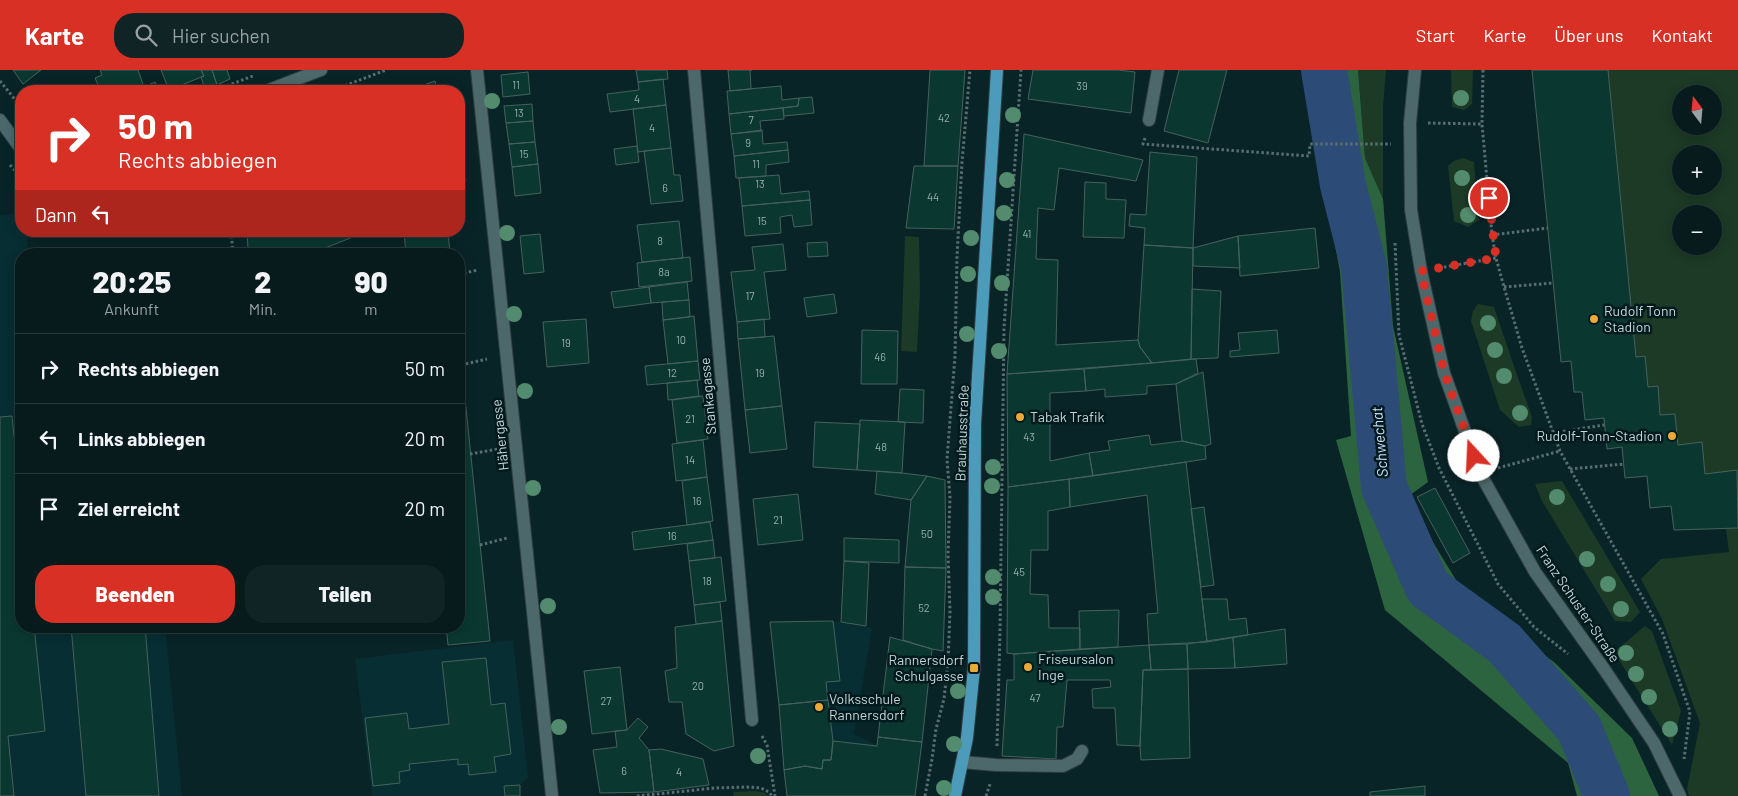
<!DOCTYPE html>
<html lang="de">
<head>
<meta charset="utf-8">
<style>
	body { margin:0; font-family:Barlow,sans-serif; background:#102426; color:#f1f3f6; height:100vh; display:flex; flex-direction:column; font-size:19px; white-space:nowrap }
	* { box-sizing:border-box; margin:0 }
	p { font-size:16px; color:#98a1a4 }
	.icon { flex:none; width:28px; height:28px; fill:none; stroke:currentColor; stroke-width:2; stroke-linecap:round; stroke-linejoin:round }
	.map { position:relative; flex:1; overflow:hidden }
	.side { position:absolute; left:15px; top:178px; width:450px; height:385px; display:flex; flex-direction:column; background:#071b1d; border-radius:20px; box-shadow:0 2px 12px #0003,0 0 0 1px #28393b }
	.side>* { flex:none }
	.guide { position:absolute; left:15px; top:15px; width:450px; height:152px; border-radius:20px; box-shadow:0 2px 12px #0003,0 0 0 1px #28393b; background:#d93025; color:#fff; overflow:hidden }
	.needle { width:32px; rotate:344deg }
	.controls { position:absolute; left:1672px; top:15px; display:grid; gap:10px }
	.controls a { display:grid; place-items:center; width:50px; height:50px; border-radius:50%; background:#071b1d; box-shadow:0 2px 12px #0003,0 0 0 1px #28393b; font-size:25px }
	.pin { position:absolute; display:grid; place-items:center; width:42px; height:42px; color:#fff; margin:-21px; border:2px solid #fff; border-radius:50%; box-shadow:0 1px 5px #0007 }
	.me { position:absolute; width:55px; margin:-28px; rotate:340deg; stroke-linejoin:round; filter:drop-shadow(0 0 4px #0008) }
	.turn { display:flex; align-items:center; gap:18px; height:105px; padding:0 20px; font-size:22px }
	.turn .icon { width:65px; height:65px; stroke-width:2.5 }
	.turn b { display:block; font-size:35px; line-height:42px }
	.then { display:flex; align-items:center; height:48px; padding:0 20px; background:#0003; gap:10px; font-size:19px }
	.eta { display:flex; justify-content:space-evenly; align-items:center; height:85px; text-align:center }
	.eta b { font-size:30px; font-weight:800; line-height:35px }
	.primary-button { display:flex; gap:10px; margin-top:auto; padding:10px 20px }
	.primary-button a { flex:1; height:58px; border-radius:20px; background:#d93025; color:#fff; font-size:20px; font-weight:800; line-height:58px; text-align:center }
	.primary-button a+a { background:#102426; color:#f1f3f6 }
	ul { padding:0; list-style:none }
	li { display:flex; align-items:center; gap:15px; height:70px; padding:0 20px; border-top:1px solid #28393b }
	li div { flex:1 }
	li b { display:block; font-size:19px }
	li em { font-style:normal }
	header { display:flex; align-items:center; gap:30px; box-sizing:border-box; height:70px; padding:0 25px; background:#d93025; color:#fff }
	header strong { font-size:24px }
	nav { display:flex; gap:28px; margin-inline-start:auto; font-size:18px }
	.search { width:350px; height:45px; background:#102426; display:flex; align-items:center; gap:12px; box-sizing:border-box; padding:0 18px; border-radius:20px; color:#98a1a4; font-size:19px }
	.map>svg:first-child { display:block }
</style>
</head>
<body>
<header>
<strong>Karte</strong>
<div class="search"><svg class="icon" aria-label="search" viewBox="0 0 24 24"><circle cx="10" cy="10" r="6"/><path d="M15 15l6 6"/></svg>Hier suchen</div>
<nav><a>Start</a><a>Karte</a><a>Über uns</a><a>Kontakt</a></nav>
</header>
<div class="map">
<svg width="1738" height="726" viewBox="0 0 1738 726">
	<rect width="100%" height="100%" fill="#092427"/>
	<path fill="#072e33" d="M21,143V161H27L28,184H21V556H165L182,726H0V145Z
		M770,552H841L872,558L854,664L876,675L878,667L922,672L915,726H787Z
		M513,570L528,707L520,715V726H372L355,589Z"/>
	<path fill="#1c3a26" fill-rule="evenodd" d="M1358,0H1386L1383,36V129L1365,88Z
		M1451,0H1473L1472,34L1464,40L1452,37Z
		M1532,0H1738V726H1689L1687,719L1700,653L1662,549L1641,509L1661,489L1729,482L1726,459L1674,460L1671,436L1650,438L1647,407L1625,408L1622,377L1607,379L1603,349L1585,350L1582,322H1574L1571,291L1561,292ZM1681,24H1714V56H1681ZM1681,84H1714V116H1681ZM1681,144H1714V176H1681Z
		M1463,88L1474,92L1479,150L1468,157L1454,151L1448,96L1454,91Z
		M905,166L919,167L920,222L917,282L901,281Z
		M1478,234L1494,237L1517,305L1532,347L1531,355L1519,357L1500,340L1471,251L1473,241Z
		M1562,411L1640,542L1631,552L1615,551L1542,431L1535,414Z
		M1645,556L1652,561L1681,641L1672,675L1614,582Z
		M755,721L765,723L768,726H734L733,722Z"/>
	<path fill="#2c6440" d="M1303,0H1358L1365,88L1383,129L1393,256L1428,412L1406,428L1470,533L1554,592L1632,668L1659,726H1577L1568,693L1385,540L1336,370L1351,366L1340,202Z"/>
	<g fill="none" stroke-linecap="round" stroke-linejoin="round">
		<path stroke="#2c4b77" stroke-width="46" d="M1324,0L1343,115L1364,197L1384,417L1428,518L1504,573L1579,658L1607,726"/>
	</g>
	<path fill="#0a3831" stroke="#47615c" d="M13,0H41L23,14Z
		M100,0H138L144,17L155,12L159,21H109L106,14L99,17L95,8L102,5Z
		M161,0H201L204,6L169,20Z
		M201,0H212L217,15L205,19L201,7L204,6Z
		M212,0H227L230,9L217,15Z
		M636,0H667L668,9L638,12Z
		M728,0H752H750L751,19L730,21Z
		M930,0H965L958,96H924Z
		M1033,0H1118L1135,2L1131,43L1028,29Z
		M1179,0H1227L1208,73L1164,61Z
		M1532,0H1608L1636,287L1645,286L1648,317L1658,316L1660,345L1675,344L1678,375L1702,372L1705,404L1737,400L1738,458L1674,460L1671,436L1650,438L1647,406L1625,408L1622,377L1607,379L1604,348L1585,350L1582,322H1574L1571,291L1561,292Z
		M528,2L530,24L503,27L501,5Z
		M663,9L666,35L610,42L607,24L639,20L638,12Z
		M435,11L437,21H407Z
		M781,16L782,30L799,28L798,36L729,44L727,21Z
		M812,27L814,43L784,46L783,38L798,36L799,28Z
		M532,34L533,51L506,53L504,36Z
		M666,35L671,78L638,82L633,39Z
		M783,38L784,49L760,51L761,61L731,64L729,44Z
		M533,51L535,72L509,74L506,53Z
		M762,60L763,74L787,72L788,80L734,86L731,64Z
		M1024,64L1143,90L1136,111L1059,98L1054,140L1038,138L1036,189L1058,190L1056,275L1138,270L1140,277L1152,293L1007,304Z
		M535,72L538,94L512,97L509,74Z
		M637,76L639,92L616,95L614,79Z
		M671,78L674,105H680L683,131L651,134L644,81Z
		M788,80L789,92L766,95V106L736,108L734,86Z
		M1150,82L1197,87L1193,178L1144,175L1145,158L1129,156L1130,144L1146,145Z
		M538,94L541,123L515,126L512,97Z
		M914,96H958L954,159L906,158Z
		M779,105L781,124L809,121L810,130L742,136L739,108Z
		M1085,112L1106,113V129L1126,130L1124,168L1083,167Z
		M810,130L812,155L794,157L792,145L780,147L781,163L745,166L742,136Z
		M679,151L683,188L642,192L637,155Z
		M1315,158L1319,198L1240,206L1238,166Z
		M247,161H261V166L274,161H368L310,184H250L248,179Z
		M404,161H448L450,184H406Z
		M540,164L544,202L524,204L520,166Z
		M1238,166L1240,198L1193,196V178Z
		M827,172L828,186L808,187L807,173Z
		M783,174L786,200L764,202L770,249L737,252L731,202L755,200L752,177Z
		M1144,175L1193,178L1191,289L1152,293L1140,277L1138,270Z
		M690,187L692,211L639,217L637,193Z
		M687,212L689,230L651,233L649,217Z
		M649,217L651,233L614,238L611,222Z
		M1192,219L1221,221L1218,288L1191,289Z
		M834,224L837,243L807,247L804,228Z
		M689,230L690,247L663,250L662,232Z
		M694,246L698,291L668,294L663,250Z
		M586,249L589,293L547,297L543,252Z
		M764,249L765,267L738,269L737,252Z
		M862,260L898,261L897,314H861Z
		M1277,260L1279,283L1230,287V281L1240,280L1238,263Z
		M774,266L782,336L745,340L738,269Z
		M459,270L490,571L448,575L446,556H459Z
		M1196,289L1198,303L1176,314L1147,316V324L1105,327V319L1086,321L1084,299Z
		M698,291L700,310L647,315L645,296Z
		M1084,299L1086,321L1050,323V391L1089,383L1093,406L1008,417L1007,304Z
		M1203,302L1211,374L1205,376L1182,371L1176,314Z
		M697,310L699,326L668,330L667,313Z
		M900,319L924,320L923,353L898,352Z
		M703,326L708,369L677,373L672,330Z
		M782,336L787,379L750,383L745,340Z
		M12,346L21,434V556H34L45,661L8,666L14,726H0V347Z
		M860,350L905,352L902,403L857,400Z
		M815,352L860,354L857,400L813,397Z
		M1149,365L1151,375L1182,371L1205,376L1206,389L1093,406L1089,383L1110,380L1108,371Z
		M703,370L707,407L676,411L672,374Z
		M1186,392L1207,572L1149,575L1147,544L1158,543L1147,425L1070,437L1069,409Z
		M877,401L902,403L927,406L911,430L875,424Z
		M927,406L945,410L946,498L905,497L911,430Z
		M707,407L713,451L687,455L682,411Z
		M1069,409L1070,437L1048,441V480H1031L1030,524L1048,525L1049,558H1080V579L1014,584L1007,583L1008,417Z
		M1435,418L1470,483L1453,493L1417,427Z
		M798,424L803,470L758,475L753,429Z
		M1204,437L1214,515L1201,517L1191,439Z
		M710,452L713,470L634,480L632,462Z
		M844,468L899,470V493L844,491Z
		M713,470L715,488L689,491L687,474Z
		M721,487L726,531L694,535L689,491Z
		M844,491L869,493L866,556L841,552Z
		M905,497L946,498L943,581L932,579L903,570Z
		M1202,529H1227L1229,550L1246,548L1248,565L1207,572Z
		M720,532L722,551L696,554L694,535Z
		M1119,540L1118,577L1080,579L1079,541Z
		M722,551L734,676L714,681L686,664L682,632H669L665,601L677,598L675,557Z
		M833,551L840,611L826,612L828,630L779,635L770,552Z
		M71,556H145L159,726H86Z
		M1285,559L1287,594L1235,598L1233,567Z
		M890,567L932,579L922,672L878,667Z
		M1233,567L1235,598L1188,599L1187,574Z
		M1187,574L1188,599L1151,600L1149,575Z
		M1149,575L1151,600H1143L1140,676L1117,675L1115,638H1093L1092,619L1111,617L1110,610H1067L1063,657H1057L1056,689L1002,686L1007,610H1014V584Z
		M486,588L491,635L505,633L511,684L494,687L496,702L469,705L468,694L458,695V689L409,694L410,700L399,702L400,713L373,716L365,648L407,643L409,659L449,654L442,592Z
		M620,597L627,660L592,664L584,601Z
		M1188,599L1190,688L1141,690L1140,676L1143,600Z
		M828,630L833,671L831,690H823L822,699L805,696L784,700L779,635Z
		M638,648L648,657L639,668L649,680L654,722L600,723L593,680L617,677L615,661L627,660Z
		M878,667L922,672L915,726H787L784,700L805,696L822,699L823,690H831L833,671L877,676Z
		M661,679L703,689L709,715L654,722L649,680Z
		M520,715V726H505L504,716Z
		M1425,716V726H1370V722Z"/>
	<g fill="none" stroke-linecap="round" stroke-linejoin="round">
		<g stroke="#303d40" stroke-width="14">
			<path id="service" d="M1149,50L1158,0
				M1604,599L1654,673L1680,726
				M962,692L996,695L1063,696L1077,689L1082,681"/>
		</g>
		<g stroke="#303d40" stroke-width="14">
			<path id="minor" d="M477,0L552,726
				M694,0L752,650
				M1415,0L1410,53L1411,140L1421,201L1444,303L1480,403L1535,502L1604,599
				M266,21L321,0
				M0,50L21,79"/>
		</g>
		<g stroke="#303d40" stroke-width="14">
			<path id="primary" d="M955,726L967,668L974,598L975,354L997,0"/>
		</g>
		<path stroke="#586e70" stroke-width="3" stroke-dasharray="2.5 2.5" stroke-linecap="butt" d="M1483,0L1482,54L1492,165L1496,188L1504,217L1522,278L1560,381L1663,564L1690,642L1684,689
			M0,11L21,37
			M213,21L253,6
			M331,21L386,0
			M1428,53L1482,54
			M1145,68L1143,74L1309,86L1310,74H1391
			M10,95L21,107
			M459,112L468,109
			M231,161L233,184
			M1492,165L1548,158
			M1395,173L1399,265L1422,354L1439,398L1498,514L1534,557L1568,584
			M1439,198L1496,188
			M459,204L478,200
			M1504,217L1553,213
			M461,295L487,289
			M1553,363L1604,355
			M470,384L498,379
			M1498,398L1560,381
			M1570,399L1624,394
			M480,475L507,468
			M762,666L767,675L775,726
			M997,676L1000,561L1004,259L1021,0
			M637,726L715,718L747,717L761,718L769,722L772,726
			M925,726L932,689L936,659L944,629L948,592L950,542L948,484L950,427L947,389L955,286L957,187L962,92L970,0
			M986,726L990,714"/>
		<use href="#service" stroke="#4d686b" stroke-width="12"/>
		<use href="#minor" stroke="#4d686b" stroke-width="12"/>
		<use href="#primary" stroke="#4c9bba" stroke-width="12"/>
	</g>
	<g fill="#528b6d">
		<circle cx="1461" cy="28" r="8"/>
		<circle cx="492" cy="31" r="8"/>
		<circle cx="1013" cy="45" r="8"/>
		<circle cx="1462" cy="108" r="8"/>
		<circle cx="1007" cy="110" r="8"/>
		<circle cx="1004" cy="143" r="8"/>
		<circle cx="1468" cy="145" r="8"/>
		<circle cx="507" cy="163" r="8"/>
		<circle cx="971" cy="168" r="8"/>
		<circle cx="968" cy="204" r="8"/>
		<circle cx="1002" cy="213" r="8"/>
		<circle cx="514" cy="244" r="8"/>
		<circle cx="1488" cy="253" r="8"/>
		<circle cx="967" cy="264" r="8"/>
		<circle cx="1495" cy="280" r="8"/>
		<circle cx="999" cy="281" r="8"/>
		<circle cx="1504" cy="306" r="8"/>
		<circle cx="525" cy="321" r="8"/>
		<circle cx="1520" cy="343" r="8"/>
		<circle cx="993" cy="397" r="8"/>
		<circle cx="992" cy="416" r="8"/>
		<circle cx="533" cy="418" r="8"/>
		<circle cx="1557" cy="427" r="8"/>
		<circle cx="1587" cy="489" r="8"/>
		<circle cx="993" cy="507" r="8"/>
		<circle cx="1608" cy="514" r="8"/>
		<circle cx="993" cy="527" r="8"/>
		<circle cx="548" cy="536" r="8"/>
		<circle cx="1621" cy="539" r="8"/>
		<circle cx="1626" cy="583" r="8"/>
		<circle cx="1636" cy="604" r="8"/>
		<circle cx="958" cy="621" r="8"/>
		<circle cx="1649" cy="627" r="8"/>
		<circle cx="559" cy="657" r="8"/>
		<circle cx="1670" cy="659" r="8"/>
		<circle cx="954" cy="674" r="8"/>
		<circle cx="758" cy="686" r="8"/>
		<circle cx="944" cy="718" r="8"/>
	</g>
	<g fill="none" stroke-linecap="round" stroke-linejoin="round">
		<path stroke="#d93025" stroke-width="9" stroke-dasharray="0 16.2" d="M1474,386L1444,302L1421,201L1496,188L1489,128"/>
	</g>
	<g fill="#eca93a" stroke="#011a1d" stroke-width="2">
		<circle cx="1594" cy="249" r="5"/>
		<circle cx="1020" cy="347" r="5"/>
		<circle cx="1672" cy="366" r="5"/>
		<circle cx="1028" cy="597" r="5"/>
		<rect x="969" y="593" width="10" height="10" rx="2.5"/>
		<circle cx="819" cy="637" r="5"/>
	</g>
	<g text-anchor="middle" stroke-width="5" stroke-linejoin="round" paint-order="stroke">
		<g font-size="11" fill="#97adad">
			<text x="516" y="19">11</text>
			<text x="1082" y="20">39</text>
			<text x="637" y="33">4</text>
			<text x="519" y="47">13</text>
			<text x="944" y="52">42</text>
			<text x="751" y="54">7</text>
			<text x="652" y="62">4</text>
			<text x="748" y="77">9</text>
			<text x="524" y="88">15</text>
			<text x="756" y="98">11</text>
			<text x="760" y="118">13</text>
			<text x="665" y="122">6</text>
			<text x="933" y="131">44</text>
			<text x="762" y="155">15</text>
			<text x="1027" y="168">41</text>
			<text x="660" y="175">8</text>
			<text x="664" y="206">8a</text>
			<text x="750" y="230">17</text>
			<text x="681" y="274">10</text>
			<text x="566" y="277">19</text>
			<text x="880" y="291">46</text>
			<text x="672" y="307">12</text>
			<text x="760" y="307">19</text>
			<text x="690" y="353">21</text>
			<text x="1029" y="371">43</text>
			<text x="881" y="381">48</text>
			<text x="690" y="394">14</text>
			<text x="697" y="435">16</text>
			<text x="778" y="454">21</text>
			<text x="927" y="468">50</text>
			<text x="672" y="470">16</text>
			<text x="1019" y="506">45</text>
			<text x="707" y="515">18</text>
			<text x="924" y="542">52</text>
			<text x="698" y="620">20</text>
			<text x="1035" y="632">47</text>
			<text x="606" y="635">27</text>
			<text x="624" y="705">6</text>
			<text x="679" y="706">4</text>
		</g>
		<g font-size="14" fill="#c6d4d6" stroke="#011a1d" text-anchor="start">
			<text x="1604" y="246">Rudolf Tonn<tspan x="1604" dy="16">Stadion</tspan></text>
			<text x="1030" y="352">Tabak Trafik</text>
			<text x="1662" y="371" text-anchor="end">Rudolf-Tonn-Stadion</text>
			<text x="1038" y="594">Friseursalon<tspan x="1038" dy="16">Inge</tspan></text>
			<text x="964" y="595" text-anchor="end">Rannersdorf<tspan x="964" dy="16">Schulgasse</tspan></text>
			<text x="829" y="634">Volksschule<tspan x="829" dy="16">Rannersdorf</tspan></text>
		</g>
		<g font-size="14" fill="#c6d4d6" stroke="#011a1d">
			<text transform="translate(708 326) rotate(-95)" y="5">Stankagasse</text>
			<text transform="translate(962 363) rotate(-88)" y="5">Brauhausstraße</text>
			<text transform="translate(500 365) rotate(-96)" y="5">Hähergasse</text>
			<text transform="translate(1578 534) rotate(56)" y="5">Franz Schuster-Straße</text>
		</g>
		<g font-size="15" font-style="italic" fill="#cce0fd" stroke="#011a1d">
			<text transform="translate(1380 372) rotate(-95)" y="5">Schwechat</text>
		</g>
	</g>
</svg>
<div class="controls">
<a><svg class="needle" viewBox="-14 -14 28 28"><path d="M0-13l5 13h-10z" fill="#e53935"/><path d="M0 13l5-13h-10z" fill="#98a1a4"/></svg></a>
<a>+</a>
<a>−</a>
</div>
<div class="pin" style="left:1489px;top:128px;background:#d93025"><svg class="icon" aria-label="arrive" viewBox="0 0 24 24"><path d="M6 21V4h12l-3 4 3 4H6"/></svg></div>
<svg class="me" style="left:1474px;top:386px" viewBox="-20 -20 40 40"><circle r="19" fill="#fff"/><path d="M0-13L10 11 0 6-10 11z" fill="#d93025"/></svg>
<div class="guide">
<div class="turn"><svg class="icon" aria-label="right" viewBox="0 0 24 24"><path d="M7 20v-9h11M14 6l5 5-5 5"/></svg><div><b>50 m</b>Rechts abbiegen</div></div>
<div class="then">Dann<svg class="icon" aria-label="left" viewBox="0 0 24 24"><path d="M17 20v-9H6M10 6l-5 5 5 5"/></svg></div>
</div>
<section class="side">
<div class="eta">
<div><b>20:25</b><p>Ankunft</p></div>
<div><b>2</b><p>Min.</p></div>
<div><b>90</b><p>m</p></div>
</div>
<ul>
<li><svg class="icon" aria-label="right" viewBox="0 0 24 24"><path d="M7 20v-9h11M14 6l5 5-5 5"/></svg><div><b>Rechts abbiegen</b></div><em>50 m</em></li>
<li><svg class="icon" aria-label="left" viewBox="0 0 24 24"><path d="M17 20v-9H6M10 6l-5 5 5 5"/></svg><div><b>Links abbiegen</b></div><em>20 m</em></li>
<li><svg class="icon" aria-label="arrive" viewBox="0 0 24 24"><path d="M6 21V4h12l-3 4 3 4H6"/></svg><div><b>Ziel erreicht</b></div><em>20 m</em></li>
</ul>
<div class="primary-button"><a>Beenden</a><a>Teilen</a></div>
</section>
</div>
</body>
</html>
